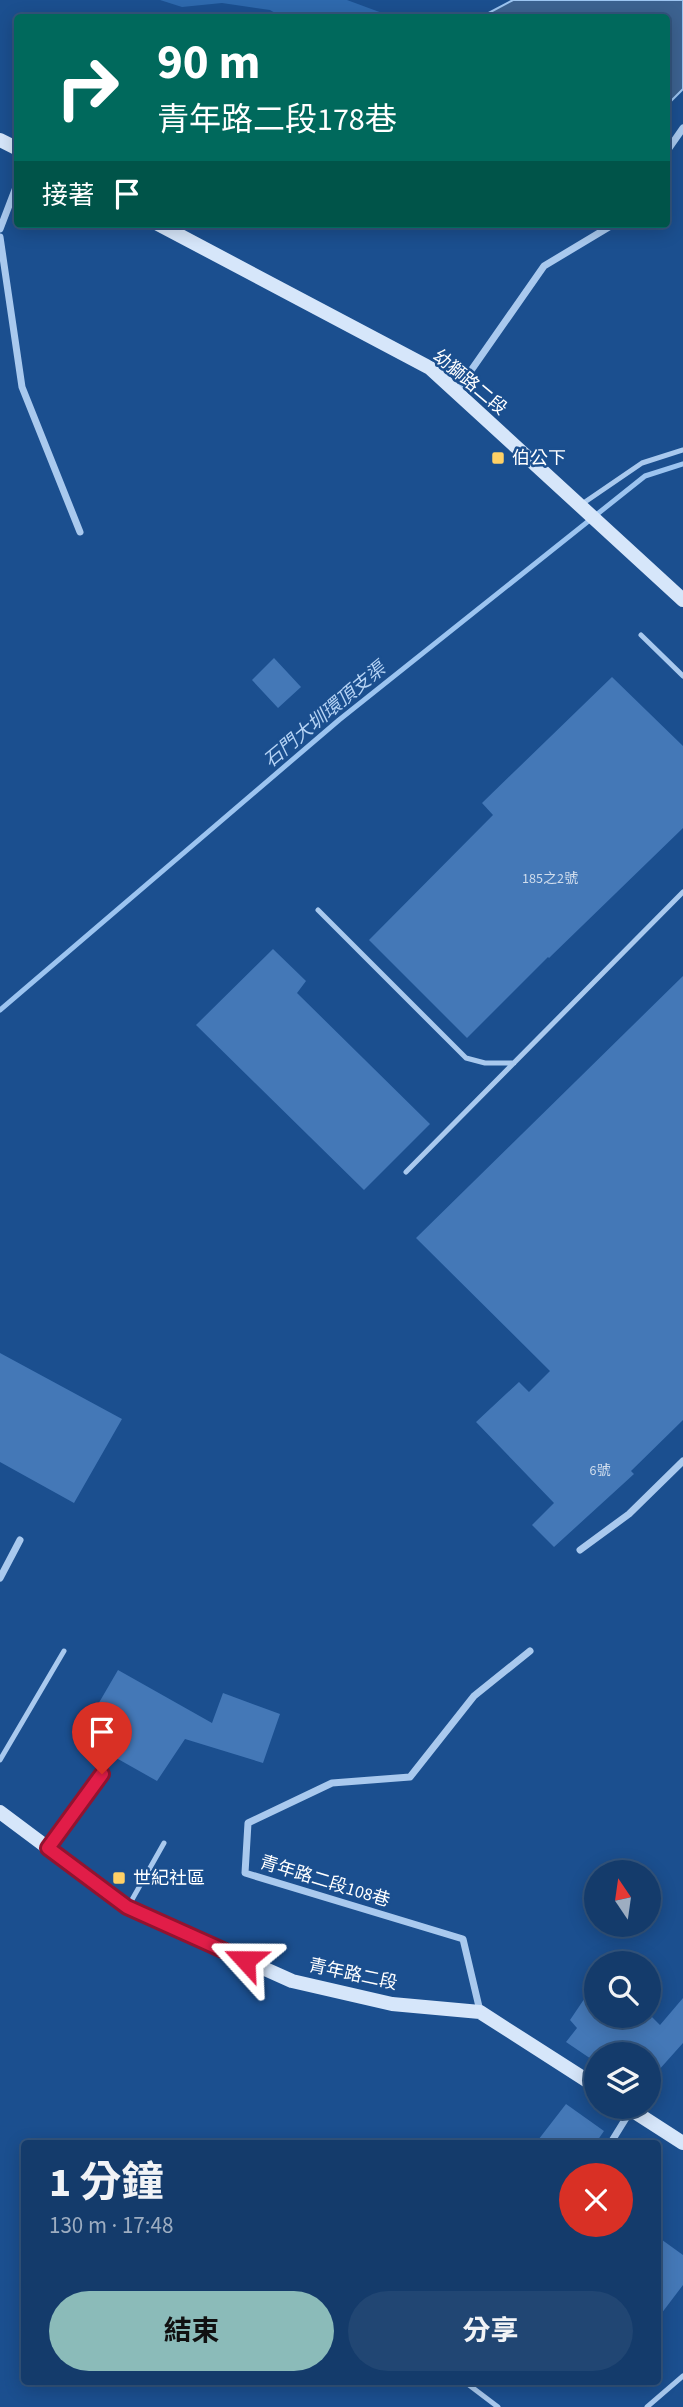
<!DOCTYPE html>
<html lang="zh-TW">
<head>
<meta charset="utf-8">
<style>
	body { margin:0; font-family:"Source Sans 3","Noto Sans TC",sans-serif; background:#214673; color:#f1f3f6; height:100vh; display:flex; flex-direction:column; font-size:26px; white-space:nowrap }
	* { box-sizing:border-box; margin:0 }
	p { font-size:23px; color:#9dadc1 }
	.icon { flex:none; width:38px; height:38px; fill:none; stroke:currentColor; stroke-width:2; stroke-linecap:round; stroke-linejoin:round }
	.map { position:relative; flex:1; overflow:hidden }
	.sheet { position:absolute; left:21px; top:2140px; width:640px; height:245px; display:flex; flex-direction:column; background:#143b6b; border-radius:7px; box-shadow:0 4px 18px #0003,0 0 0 2px #33557e }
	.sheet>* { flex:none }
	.banner { position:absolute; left:14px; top:14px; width:656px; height:214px; border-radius:7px; box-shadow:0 4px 18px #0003,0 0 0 2px #33557e; background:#00695c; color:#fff; overflow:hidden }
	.needle { width:46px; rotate:347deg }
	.tools { position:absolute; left:584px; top:1860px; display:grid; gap:14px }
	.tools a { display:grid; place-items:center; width:77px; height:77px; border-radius:50%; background:#143b6b; box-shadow:0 4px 18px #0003,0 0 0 2px #33557e; font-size:35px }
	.pin { position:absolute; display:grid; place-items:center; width:60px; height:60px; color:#fff; margin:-72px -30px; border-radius:50% 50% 50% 0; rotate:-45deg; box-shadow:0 0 7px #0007 }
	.pin .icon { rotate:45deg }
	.me { position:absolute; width:77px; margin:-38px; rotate:294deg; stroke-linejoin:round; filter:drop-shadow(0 0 5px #0008) }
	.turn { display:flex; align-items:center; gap:24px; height:147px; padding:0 28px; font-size:32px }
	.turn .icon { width:91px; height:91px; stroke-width:2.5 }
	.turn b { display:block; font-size:49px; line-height:60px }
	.then { display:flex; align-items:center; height:66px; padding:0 28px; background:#0003; gap:14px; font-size:26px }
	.round { display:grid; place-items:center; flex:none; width:74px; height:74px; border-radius:37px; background:#214673 }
	.overview { display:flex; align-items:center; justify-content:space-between; height:119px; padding:0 28px }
	h1 { font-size:42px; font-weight:700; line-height:52px }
	.cta { display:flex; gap:14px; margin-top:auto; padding:14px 28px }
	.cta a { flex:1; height:80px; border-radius:42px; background:#8bbbb9; color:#111; font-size:28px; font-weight:700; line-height:80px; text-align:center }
	.cta a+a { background:#214673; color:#f1f3f6 }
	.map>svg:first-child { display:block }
</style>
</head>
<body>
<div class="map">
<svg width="683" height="2407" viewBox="0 0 683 2407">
	<rect width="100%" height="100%" fill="#1b4f8f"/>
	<path fill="#2e69ad" d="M160,0H347L393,17H282L270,10L222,3L182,7Z"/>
	<path fill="#3c6290" stroke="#9cc4f0" stroke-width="2" d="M513,0H683V89L667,105V18L481,17Z"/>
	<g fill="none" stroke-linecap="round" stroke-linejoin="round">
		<path stroke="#9cc4f0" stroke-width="5" d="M0,1010L339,720L645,476L683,464"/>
	</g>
	<path fill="#4478b7" d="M274,658L301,687L278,708L252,680Z
		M612,677L683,746V828L549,958L548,957L467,1038L369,940L493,815L482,803Z
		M273,949L306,981L297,993L430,1124L364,1190L196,1025Z
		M683,976V1420L631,1471L634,1474L554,1547L532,1525L554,1503L476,1422L519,1382L529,1392L550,1371L416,1238Z
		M0,1353L122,1419L74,1503L0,1462Z
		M118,1670L212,1723L223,1693L280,1714L263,1763L185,1739L157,1781L79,1737Z
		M597,1980V2016H651L660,2025L683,1998V2043L649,2081V2054H597V2063L566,2042L577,2028L570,2020Z
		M566,2104L604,2131L595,2144H535Z
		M658,2237L683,2255V2285L658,2318Z"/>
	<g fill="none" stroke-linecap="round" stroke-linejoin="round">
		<path stroke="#a9c9ee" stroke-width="5" d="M582,504L642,463L683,450
			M641,635L683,676
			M318,910L466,1058L485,1063H514
			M406,1172L683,892
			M0,1760L64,1651
			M50,1846L102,1774
			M129,1905L164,1843
			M465,2382L498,2407
			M647,2407L683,2376"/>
		<path stroke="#a9c9ee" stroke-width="7" d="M667,151L683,128
			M0,229L18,182
			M0,237L22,387L80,532
			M456,392L544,266L614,224
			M580,1550L629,1514L683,1461
			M0,1578L20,1540
			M480,2011L463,1939L245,1873L248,1823L332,1783L410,1777L474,1696L530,1651
			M610,2144L631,2110"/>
		<path stroke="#d6e6fa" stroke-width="14" d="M0,140L18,149
			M158,224L430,368L683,600
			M0,1812L127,1907L292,1981L392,2004L480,2012L597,2087
			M627,2107L683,2143"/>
	</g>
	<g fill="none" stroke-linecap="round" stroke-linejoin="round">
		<g stroke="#92132f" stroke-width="18">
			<path id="route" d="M102,1774L48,1848L127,1907L245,1960"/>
		</g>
		<use href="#route" stroke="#e11d48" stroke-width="12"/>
	</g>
	<g fill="#ffd166" stroke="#1b4f8f" stroke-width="2.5">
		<rect x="491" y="451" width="14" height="14" rx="3.5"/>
		<rect x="112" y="1871" width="14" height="14" rx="3.5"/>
	</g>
	<g text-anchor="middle" stroke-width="5" stroke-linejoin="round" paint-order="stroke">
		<g font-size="14" fill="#d0dded">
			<text x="550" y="883">185之2號</text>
			<text x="600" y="1475">6號</text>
		</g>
		<g font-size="18" fill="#fff" stroke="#1b4f8f">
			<text transform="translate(470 382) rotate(40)" y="6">幼獅路二段</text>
			<text transform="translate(325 1881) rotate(17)" y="6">青年路二段108巷</text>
			<text transform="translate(353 1974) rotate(12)" y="6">青年路二段</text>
		</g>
		<g font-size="18" fill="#fff" stroke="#1b4f8f" text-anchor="start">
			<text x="512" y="464">伯公下</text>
			<text x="133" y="1884">世紀社區</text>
		</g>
		<g font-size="19" font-style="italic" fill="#b5d3f5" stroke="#1b4f8f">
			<text transform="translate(324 714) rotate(-40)" y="7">石門大圳環頂支渠</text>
		</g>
	</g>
</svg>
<div class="tools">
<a><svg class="needle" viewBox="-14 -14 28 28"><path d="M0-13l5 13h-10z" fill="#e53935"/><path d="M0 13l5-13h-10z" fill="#9dadc1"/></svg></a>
<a><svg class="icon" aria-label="search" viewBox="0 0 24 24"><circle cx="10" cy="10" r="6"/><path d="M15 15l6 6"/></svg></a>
<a><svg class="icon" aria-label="layers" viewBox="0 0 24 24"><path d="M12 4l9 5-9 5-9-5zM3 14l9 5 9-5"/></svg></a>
</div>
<div class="pin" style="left:102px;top:1774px;background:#d93025"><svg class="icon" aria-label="arrive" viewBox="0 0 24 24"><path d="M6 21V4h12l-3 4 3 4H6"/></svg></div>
<svg class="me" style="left:245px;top:1960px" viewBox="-20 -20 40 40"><path d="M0-17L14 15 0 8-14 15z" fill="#e11d48" stroke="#fff" stroke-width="4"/></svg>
<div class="banner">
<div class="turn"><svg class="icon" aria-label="right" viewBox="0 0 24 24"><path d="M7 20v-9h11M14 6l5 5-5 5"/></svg><div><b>90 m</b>青年路二段178巷</div></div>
<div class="then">接著<svg class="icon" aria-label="arrive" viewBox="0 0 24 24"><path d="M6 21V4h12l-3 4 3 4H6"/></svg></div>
</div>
<section class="sheet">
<div class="overview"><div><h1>1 分鐘</h1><p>130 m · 17:48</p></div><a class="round" style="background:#d93025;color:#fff"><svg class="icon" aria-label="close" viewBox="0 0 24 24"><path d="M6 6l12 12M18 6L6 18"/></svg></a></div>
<div class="cta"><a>結束</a><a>分享</a></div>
</section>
</div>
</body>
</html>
